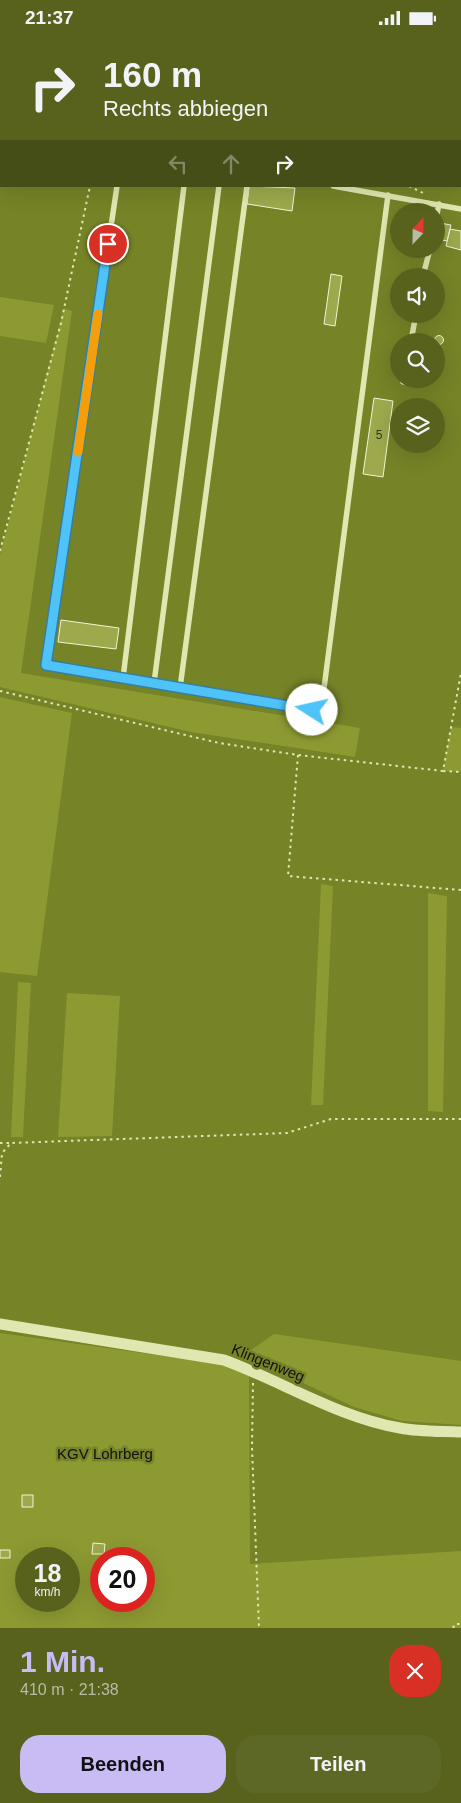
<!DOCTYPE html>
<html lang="de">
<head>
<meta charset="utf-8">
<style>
	body { margin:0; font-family:Arial,sans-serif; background:#5e6826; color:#f1f3f6; height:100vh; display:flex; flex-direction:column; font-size:19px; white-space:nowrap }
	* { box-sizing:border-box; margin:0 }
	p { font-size:16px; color:#b7bca4 }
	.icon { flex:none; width:28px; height:28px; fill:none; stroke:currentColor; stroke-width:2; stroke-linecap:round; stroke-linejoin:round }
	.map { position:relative; height:1593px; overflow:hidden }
	.drawer { display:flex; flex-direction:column; background:#58621d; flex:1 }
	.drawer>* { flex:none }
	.banner { position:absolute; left:0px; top:0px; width:461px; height:152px; box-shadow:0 5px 20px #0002; background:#58621d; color:#f1f3f6; overflow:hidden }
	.needle { width:32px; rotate:22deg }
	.controls { position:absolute; left:390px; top:168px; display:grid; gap:10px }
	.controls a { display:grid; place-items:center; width:55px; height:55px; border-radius:50%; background:#58621d; box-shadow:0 5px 20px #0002; font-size:25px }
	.speed { position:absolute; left:15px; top:1512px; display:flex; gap:10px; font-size:25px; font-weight:700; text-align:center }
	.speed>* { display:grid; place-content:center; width:65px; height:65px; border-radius:50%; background:#58621d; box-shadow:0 5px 20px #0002; line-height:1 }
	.speed small { font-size:12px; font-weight:400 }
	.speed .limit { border:8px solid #d22; background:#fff; color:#111 }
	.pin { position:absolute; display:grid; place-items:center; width:42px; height:42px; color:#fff; margin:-21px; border:2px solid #fff; border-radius:50%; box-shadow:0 1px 5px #0007 }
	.me { position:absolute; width:55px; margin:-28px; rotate:280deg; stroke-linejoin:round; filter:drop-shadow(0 0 4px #0008) }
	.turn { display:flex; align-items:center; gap:18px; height:105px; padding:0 20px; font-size:22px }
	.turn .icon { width:65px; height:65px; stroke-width:2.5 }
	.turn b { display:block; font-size:35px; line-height:42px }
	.lanes { display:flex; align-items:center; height:48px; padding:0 20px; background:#0003; justify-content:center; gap:25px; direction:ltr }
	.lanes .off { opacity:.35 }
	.round { display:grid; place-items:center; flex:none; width:52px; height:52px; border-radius:20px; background:#5e6826 }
	.head { display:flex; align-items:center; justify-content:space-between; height:85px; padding:0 20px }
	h1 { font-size:30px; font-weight:800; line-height:38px; color:#c9bbf3 }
	.action { display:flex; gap:10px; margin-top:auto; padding:10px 20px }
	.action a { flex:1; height:58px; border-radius:20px; background:#c9bbf3; color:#111; font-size:20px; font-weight:800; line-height:58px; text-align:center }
	.action a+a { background:#5e6826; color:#f1f3f6 }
	.status { display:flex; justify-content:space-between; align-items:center; height:35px; padding:0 25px; background:#58621d; direction:ltr }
	.status svg { height:14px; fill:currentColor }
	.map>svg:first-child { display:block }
</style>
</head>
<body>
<div class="status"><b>21:37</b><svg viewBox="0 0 49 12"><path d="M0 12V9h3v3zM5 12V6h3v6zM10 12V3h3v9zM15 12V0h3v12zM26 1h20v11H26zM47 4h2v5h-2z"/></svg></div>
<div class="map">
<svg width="461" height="1593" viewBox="0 0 461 1593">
	<rect width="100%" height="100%" fill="#768327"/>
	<path fill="#8d9a32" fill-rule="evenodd" d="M0,262L54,270L46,308L0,301Z
		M64,273L72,276L21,638L360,693L355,722L191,697L0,652V520Z
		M0,662L72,678L37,941L0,937Z
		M451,692L461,693V737L443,736Z
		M321,849L333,851L323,1070H311Z
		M428,858L447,861L443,1077L428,1076Z
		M18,947L31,948L23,1102H11Z
		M67,958L120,961L112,1101L58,1102Z
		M0,1298L221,1329L249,1341L250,1529L461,1516V1593H0ZM26,1524H69V1566H26ZM101,1524H144V1566H101Z
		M274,1299L461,1326V1390L402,1386L354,1372L244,1320Z"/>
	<path fill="#9da94c" stroke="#f1f5d4" d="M249,151L295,153L292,176L247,169Z
		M440,188L451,190L447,206L436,204Z
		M450,194L461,196V215L446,211Z
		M331,239L342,241L335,291L324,289Z
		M434.5 305a4.5 4.5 0 1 1 9 0a4.5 4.5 0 1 1-9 0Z
		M374,363L393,366L383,442L363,439Z
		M61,585L119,593L116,614L58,607Z
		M22,1460H33V1472H22Z
		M93,1508L105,1509L104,1519H92Z
		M0,1515H10V1523H0Z
		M69,1534H72V1547H69Z"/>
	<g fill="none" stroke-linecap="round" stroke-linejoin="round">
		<path stroke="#e0e7b0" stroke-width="2" stroke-dasharray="2.5 4" stroke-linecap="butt" d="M171,1V0
			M404,1V0
			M409,151L423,158
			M0,516L61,288L90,151
			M0,656L219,708L298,720L443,736L461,638
			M298,720L288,841L461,855
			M443,736L461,737
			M0,1108H10
			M0,1142L2,1118L11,1108L287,1098L331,1084H461
			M253,1348L252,1413L259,1593
			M453,1593L455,1589H461"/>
		<path stroke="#e0e7b0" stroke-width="5.5" d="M117,151L46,630L312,675L323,661L388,160
			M333,151L461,174
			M436,184L439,169
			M423,241L430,214
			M411,306L416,279
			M403,347L404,344
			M123,643L184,151
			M154,648L219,151
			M180,653L247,151"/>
		<path stroke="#e0e7b0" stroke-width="11" d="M0,1289L224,1325C281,1346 340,1383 400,1393C420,1397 441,1396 461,1397"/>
	</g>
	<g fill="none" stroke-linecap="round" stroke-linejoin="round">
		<g stroke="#337fa1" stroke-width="12">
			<path id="route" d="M108,209L46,630L312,675"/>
		</g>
		<use href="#route" stroke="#4fc3f7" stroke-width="9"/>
		<path stroke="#f59e0b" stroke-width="9" d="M78,417L98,279"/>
	</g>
	<g text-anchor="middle" stroke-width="5" stroke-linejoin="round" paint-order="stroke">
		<g font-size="12" fill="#343720">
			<text x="379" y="404">5</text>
		</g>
		<g font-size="15" fill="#111" stroke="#768327">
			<text transform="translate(268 1328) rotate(22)" y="5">Klingenweg</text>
		</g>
		<g font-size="15" fill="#111" stroke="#768327">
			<text x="105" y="1424">KGV Lohrberg</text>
		</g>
	</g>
</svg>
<div class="controls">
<a><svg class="needle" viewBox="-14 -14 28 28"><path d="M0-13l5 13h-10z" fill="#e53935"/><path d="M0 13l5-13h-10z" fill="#b7bca4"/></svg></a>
<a><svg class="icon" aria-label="sound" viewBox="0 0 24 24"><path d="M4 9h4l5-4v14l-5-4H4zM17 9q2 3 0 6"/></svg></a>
<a><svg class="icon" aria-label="search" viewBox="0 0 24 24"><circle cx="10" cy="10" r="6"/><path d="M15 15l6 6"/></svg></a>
<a><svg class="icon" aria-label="layers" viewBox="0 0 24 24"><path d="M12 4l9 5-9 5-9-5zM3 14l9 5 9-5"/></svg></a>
</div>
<div class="speed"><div>18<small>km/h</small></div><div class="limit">20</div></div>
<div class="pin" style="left:108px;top:209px;background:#d93025"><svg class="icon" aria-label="arrive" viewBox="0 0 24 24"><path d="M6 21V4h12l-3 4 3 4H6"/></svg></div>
<svg class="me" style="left:312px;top:675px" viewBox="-20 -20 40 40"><circle r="19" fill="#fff"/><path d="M0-13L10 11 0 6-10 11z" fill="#4fc3f7"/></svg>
<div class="banner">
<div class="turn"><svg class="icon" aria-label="right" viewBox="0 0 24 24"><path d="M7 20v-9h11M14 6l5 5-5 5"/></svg><div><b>160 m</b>Rechts abbiegen</div></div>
<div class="lanes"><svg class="icon off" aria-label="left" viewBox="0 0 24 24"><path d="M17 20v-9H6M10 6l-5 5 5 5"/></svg><svg class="icon off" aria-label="ahead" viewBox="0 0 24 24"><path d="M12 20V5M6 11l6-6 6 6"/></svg><svg class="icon" aria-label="right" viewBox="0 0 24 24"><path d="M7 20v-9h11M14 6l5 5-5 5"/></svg></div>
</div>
</div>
<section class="drawer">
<div class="head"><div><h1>1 Min.</h1><p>410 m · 21:38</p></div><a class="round" style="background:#d93025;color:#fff"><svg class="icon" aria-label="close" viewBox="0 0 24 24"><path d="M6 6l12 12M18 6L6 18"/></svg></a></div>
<div class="action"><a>Beenden</a><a>Teilen</a></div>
</section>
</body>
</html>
